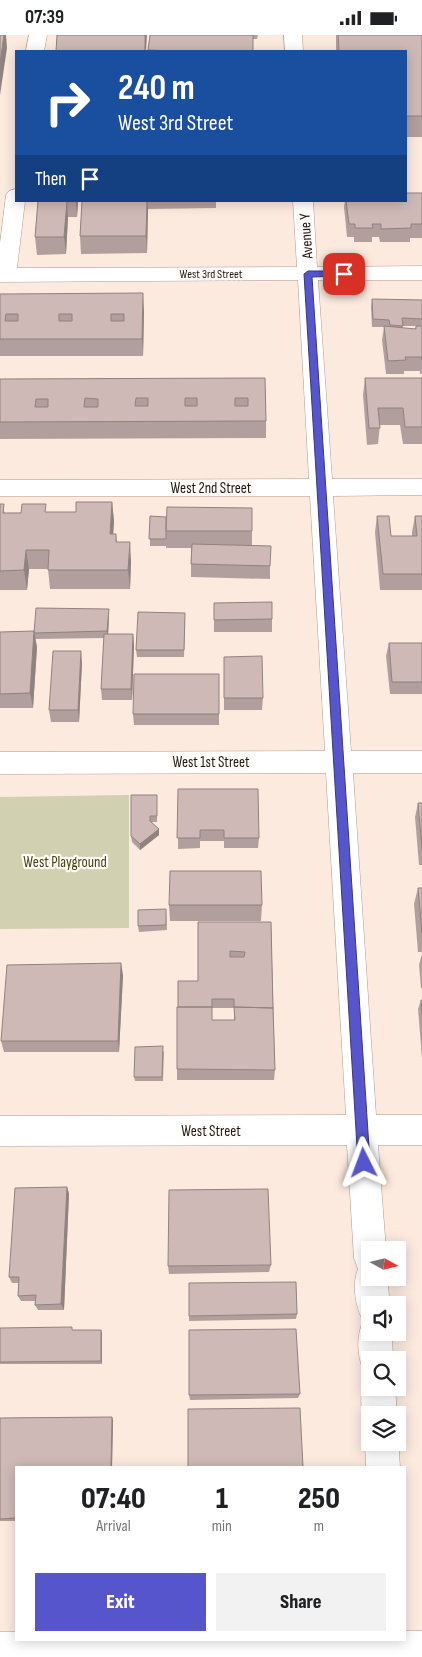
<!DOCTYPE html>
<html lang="en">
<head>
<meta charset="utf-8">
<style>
	body { margin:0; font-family:"Sofia Sans Condensed",sans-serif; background:#f2f2f2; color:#202124; height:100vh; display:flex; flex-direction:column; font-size:19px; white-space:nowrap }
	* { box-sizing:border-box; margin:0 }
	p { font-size:16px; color:#757577 }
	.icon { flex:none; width:28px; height:28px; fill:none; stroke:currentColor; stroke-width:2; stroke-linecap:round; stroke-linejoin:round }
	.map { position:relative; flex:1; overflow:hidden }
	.panel { position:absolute; left:15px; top:1431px; width:391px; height:175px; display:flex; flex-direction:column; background:#fff; border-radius:0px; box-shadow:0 2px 12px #0003 }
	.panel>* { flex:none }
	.guide { position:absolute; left:15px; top:15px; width:392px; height:152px; border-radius:0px; box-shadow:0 2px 12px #0003; background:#1a4fa0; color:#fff; overflow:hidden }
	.needle { width:32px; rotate:98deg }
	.tools { position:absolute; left:361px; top:1206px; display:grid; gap:10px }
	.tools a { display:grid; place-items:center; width:45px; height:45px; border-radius:0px; background:#fff; box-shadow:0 2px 12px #0003; font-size:25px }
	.pin { position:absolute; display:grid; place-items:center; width:42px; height:42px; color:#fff; margin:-21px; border-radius:10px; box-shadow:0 2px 8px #0006 }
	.me { position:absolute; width:55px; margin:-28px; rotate:357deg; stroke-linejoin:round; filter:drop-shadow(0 0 4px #0008) }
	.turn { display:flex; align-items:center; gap:18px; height:105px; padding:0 20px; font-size:22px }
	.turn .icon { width:65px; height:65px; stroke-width:2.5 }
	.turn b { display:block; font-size:35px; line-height:42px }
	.then { display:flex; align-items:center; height:48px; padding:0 20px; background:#0003; gap:10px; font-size:19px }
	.eta { display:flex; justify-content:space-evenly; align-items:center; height:85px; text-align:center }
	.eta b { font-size:30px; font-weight:800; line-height:35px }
	.button { display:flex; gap:10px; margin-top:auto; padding:10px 20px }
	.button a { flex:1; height:58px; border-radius:0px; background:#5655cc; color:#fff; font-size:20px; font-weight:800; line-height:58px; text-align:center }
	.button a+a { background:#f2f2f2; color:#202124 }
	.status { display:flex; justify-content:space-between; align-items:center; height:35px; padding:0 25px; background:#fff; direction:ltr }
	.status svg { height:14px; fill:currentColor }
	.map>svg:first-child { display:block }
</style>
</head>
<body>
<div class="status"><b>07:39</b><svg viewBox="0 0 49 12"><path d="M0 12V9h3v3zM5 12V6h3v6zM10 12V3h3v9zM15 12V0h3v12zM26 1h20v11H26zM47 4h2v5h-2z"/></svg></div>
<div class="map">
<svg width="422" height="1622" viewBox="0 0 422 1622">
	<rect width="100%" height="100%" fill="#fceadf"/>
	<path fill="#d1d0b1" d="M129,760V893L0,894V762Z"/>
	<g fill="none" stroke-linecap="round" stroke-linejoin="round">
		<g stroke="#ad9c92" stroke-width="1">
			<path id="street" d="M29,0H47L44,16H26Z
				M284,0H302L303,16H285Z
				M16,154V166H25L17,233L297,232L293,166H313L317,232L422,231V245H318L332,444H422V460L333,461L351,716H422V738H353L376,1080H422V1110H378L386,1215H370V1242H387L390,1270H370V1298H392L393,1325H370V1352H395L397,1380H370V1393C358,1383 360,1354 366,1340L369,1339L364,1337C357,1320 356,1303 363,1286L368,1284L361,1282C355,1267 352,1249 358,1234L354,1223L347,1110L0,1111V1081L346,1080L326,738L0,739V717L325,716L310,461H0V445L309,444L298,245L0,247V208L6,160L9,156Z
				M370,1396V1408H398V1403L400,1432H366L365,1408Z
				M405,1596H422V1622H0V1597H16V1605H405Z"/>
		</g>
		<use href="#street" fill="#fff" fill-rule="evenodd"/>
	</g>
	<path fill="#b19f9d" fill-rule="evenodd" d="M150,0H258L257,4H253V16H148Z
		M336,0H422V102H406V16H336Z
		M422,158V203H410V207H380L379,202H372V207H354V202H347L344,172L345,166H406Z
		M38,166H78L77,182H68L66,219L37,220L35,202Z
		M82,166H216V173L148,174L147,218L81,219L80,201Z
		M0,259L144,276L143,321H0Z
		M372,264L422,265V339H420V336H404V339H386L382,305L384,292H372L371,272ZM403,291H416L415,294L403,293Z
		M265,343L266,386V403L0,404V344Z
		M365,343H422V409H403L400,390H380L378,409L367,410L363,360Z
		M112,467L114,486L113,499H116L117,507L131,526L130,554H50L48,534H29L27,555H0V469L5,478L76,477Z
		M150,481L252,496V511L270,531V544L191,542V513H166V511H150Z
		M377,481L391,501H412V497L415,481H422V555H380L375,497Z
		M214,568L272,584V597H214Z
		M109,581L108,599H133L134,611L132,665H102L101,654L104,603L35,604L37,612L33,673H0V600L34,596Z
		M185,585L184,622H137L136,615Z
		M389,608H422V659H390L386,621Z
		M224,622L263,663L262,675H224Z
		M82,628L79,687H51L49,675Z
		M219,639V690H134L133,679Z
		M178,754L259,803L258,813H224V806H200V813L178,814Z
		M157,766V787H151L159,800L140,815L132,807L131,801Z
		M418,768H422V830H419L415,782Z
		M418,853H422V917H418L414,869Z
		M169,870H262L261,886H170Z
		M166,874L167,895L139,897L138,891Z
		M198,887H271L275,1035L274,1045H177V1034L198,946ZM212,973H234V985H212Z
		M422,919V953H421L419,930Z
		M123,940L119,1017H4L1,1006Z
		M421,965H422V1023L418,974Z
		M164,1016L163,1046H135L134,1042Z
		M67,1152L69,1159L64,1275H38L35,1270V1266H21L18,1261L19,1248H12L9,1242Z
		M271,1230L269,1237L169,1239L168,1231Z
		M297,1279L296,1284L189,1286V1281Z
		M0,1293L73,1295L102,1298V1329H0Z
		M300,1359L298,1363L190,1365L189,1360Z
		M112,1382L113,1386L112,1432H16V1486H0V1383Z"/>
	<path fill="#90827f" d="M4,0H6L7,13L0,60V28Z
		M145,0H147L146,16H145Z
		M67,166L68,182L66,219L64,202Z
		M76,166H78L77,182Z
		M147,166L148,174L147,218L146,201Z
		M143,258L144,276L143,321L142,304Z
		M112,467L114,486L112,519L110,499Z
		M130,507L131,526L130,554L128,535Z
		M26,515L29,534L27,555L24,535Z
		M109,574V581L108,603L107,596Z
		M34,596L37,612L33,673L30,658Z
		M133,599L134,611L132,665L131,654Z
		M81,616L82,628L79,687L78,675Z
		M159,794V800L140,815V809Z
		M121,928L123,940L119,1017L118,1006Z
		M67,1152L69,1159L64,1275L61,1269Z
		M101,1295L102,1298V1329L101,1326Z
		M112,1382L113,1386L112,1432H111Z"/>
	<path fill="#ceb9b6" stroke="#90827f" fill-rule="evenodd" d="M0,0H4L0,28Z
		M57,0H145V16H56Z
		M150,0H253V16H173L148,15Z
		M338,0H422V81H406V16H339Z
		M406,158H422V189H411V193L381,194V189H372L373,193H355V189H349L346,166H406Z
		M38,166H67L64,202H35Z
		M82,166H147L146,201H80Z
		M143,258L142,304H0V259ZM6,279H18V286H5ZM59,279H72V286H59ZM111,279H124V286H111Z
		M372,264L422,265V284L402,283L403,291L390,290L389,285L373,284Z
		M384,291L416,294V291H422V325V322H405L406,325L388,326Z
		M265,343L266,386L0,387V344ZM85,363L98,364V372H84ZM136,363H148V371H135ZM185,363H197V371H185ZM235,363H248V371H235ZM36,364H48V372H35Z
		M365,343H422V392H405L403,373H378L380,393H369Z
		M76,467H112L110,499H116V507H130L128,535H48L49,515H26L24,535L0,536V469H4L3,478H21L22,469H46L45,477H76Z
		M167,472L252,473V496H166Z
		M150,481L166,482V504H149Z
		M377,481H389L391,501H417L415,481H422V539H383Z
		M192,509L271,511L270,531L191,529Z
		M272,567V584L214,585V568Z
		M36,573L109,574L107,596L34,598Z
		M138,577L185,578L184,615H136Z
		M34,596L30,658L0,659V597Z
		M104,599H133L131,654H101Z
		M389,608H422V647H392Z
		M53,616H81L78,675H49Z
		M262,621L263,663H224V622Z
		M134,639H219V679H133Z
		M178,754H258L259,803H224V795H200V803H177Z
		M131,760H157V781H150V786L159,794L140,809L131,801Z
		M418,768H422V813Z
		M170,836H261L262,870H169Z
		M418,853H422V898Z
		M166,874V890L138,891V875Z
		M198,887H271L273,973L234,972V964H212V972H178V946H198ZM230,916L245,917L244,922H230Z
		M121,928L118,1006H1L7,930Z
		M421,965H422V980Z
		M177,972H212V985H235L234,972L273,973L275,1035L177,1034Z
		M163,1011L162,1042H134L135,1012Z
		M67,1152L61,1269L35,1270L36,1260L18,1261L19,1242H9L15,1153Z
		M268,1154L271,1230L168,1231L169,1155Z
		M296,1247L297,1279L189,1281V1248Z
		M72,1292V1295H101V1326L0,1327V1293Z
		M296,1294L300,1359L189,1360V1295Z
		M300,1373L303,1432H188V1374Z
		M112,1382L111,1432H16V1483L0,1484V1383Z"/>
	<path fill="#5655cc" stroke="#383785" d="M308,236H344L348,239L344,241L312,242L370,1128L369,1132L364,1134L359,1132L358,1128L304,239Z"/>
	<g text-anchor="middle" stroke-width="4.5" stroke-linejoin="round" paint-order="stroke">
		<g font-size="12" fill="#1f1915" stroke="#fefbf8">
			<text x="211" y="243">West 3rd Street</text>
		</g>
		<g font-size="15" fill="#1f1915" stroke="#fefbf8">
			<text transform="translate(306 201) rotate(-94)" y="5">Avenue Y</text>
			<text x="211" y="458">West 2nd Street</text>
			<text x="211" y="732">West 1st Street</text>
			<text x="211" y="1101">West Street</text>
		</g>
		<g font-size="15" fill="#46430c" stroke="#fefbf8">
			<text x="65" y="832">West Playground</text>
		</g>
	</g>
</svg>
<div class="tools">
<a><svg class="needle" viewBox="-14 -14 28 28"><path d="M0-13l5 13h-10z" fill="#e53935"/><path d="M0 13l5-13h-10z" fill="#757577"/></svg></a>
<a><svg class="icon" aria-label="sound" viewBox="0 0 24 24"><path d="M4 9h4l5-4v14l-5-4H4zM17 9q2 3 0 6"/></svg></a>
<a><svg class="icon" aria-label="search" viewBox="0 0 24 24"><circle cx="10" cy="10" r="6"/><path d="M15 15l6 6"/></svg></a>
<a><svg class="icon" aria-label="layers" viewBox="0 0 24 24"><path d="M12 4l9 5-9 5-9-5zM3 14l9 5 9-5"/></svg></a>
</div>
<div class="pin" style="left:344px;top:239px;background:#d93025"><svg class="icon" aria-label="arrive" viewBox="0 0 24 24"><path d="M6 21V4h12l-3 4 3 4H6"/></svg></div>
<svg class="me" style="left:364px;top:1128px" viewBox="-20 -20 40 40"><path d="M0-17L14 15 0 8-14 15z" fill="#5655cc" stroke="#fff" stroke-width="4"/></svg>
<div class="guide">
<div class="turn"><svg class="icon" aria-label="right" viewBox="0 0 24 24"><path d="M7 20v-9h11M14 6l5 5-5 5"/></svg><div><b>240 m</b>West 3rd Street</div></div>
<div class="then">Then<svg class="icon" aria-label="arrive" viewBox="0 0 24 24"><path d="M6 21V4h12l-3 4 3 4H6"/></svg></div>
</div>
<section class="panel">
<div class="eta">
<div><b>07:40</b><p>Arrival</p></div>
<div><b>1</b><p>min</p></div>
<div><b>250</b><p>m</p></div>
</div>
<div class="button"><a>Exit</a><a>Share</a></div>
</section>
</div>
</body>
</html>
